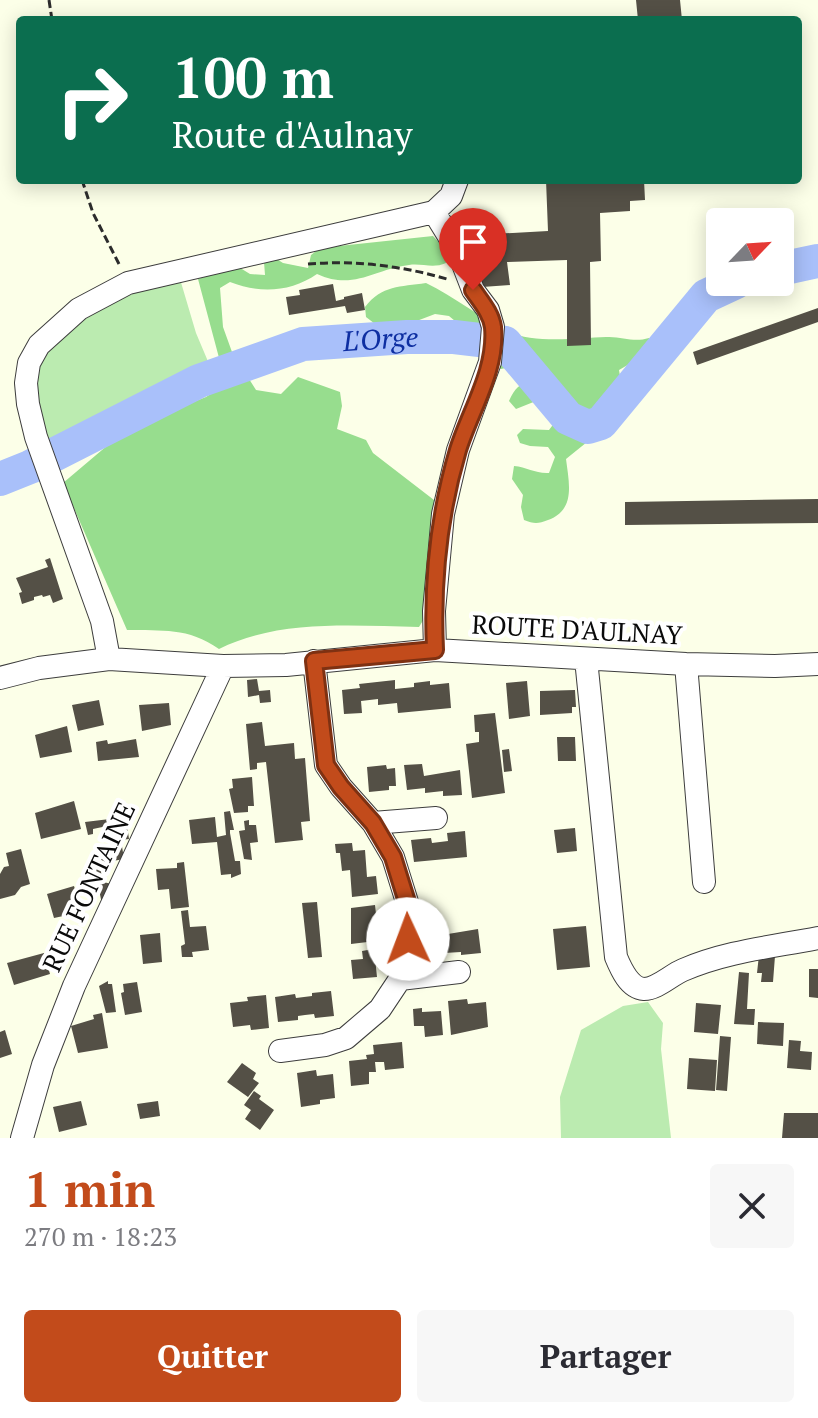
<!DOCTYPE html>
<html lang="fr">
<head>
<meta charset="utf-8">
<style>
	body { margin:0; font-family:"PT Serif",serif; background:#f7f7f7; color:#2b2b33; height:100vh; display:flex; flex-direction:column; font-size:30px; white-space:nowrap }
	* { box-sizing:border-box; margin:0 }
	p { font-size:26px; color:#7c7c81 }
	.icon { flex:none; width:44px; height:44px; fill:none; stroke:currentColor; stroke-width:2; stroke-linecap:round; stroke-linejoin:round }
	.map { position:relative; height:1138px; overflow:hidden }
	.side { display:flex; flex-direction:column; background:#fff; flex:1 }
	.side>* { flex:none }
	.banner { position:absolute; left:16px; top:16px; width:786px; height:168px; border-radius:8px; box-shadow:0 4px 20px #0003; background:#0b6e4f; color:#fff; overflow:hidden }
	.needle { width:52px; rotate:65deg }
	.fabs { position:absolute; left:706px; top:208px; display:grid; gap:16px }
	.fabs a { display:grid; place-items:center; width:88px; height:88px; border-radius:8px; background:#fff; box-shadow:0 4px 20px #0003; font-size:40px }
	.pin { position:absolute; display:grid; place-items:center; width:68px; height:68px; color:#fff; margin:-82px -34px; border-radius:50% 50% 50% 0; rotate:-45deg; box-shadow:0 0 8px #0007 }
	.pin .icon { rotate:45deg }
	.me { position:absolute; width:88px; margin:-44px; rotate:358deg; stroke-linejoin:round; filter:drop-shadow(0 0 6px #0008) }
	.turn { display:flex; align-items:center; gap:28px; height:168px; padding:0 24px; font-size:36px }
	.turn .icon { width:104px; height:104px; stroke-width:2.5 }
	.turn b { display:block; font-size:56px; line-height:68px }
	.round { display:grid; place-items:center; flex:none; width:84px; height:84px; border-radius:8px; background:#f7f7f7 }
	.head { display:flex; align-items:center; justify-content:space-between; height:136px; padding:0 24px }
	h1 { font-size:48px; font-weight:800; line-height:60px; color:#c24b1b }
	.cta { display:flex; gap:16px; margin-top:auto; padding:16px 24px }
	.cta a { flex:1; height:92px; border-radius:8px; background:#c24b1b; color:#fff; font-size:32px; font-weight:800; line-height:92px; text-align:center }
	.cta a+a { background:#f7f7f7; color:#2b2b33 }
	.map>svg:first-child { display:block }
</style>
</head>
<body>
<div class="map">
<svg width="818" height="1138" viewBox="0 0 818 1138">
	<rect width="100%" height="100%" fill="#fcffe8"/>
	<path fill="#bbebb0" d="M180,279L196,333L215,378L128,408L48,457L34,417L39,363L68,327L107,302Z
		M648,1002L663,1023L661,1049L671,1138H561L560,1097L581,1030L623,1006Z"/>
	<path fill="#97dd8e" d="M433,236L443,247L446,263C433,269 422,263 409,265C374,269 354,291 317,274C291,292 260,294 230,282L220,288L223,327L232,352L256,390L281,394L298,377L340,392L342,406L337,429L366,440L373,453L434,500L430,609L419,627C353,626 279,619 219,649C188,627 162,631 127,630L63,483L128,428L206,397L226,384L198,279L237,266L250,274L265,275L264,262L272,256L283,263L308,268L311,255L320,248Z
		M426,283C455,297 479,317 507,331C533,344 577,338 606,337C622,336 633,343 649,338L657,346L654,354L638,359L619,370L621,382L598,410L592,438L566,459C569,483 576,510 548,520C538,524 534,524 524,520L521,507L523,495L512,479L514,466C527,467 536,474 549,473L555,457L548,447L530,446L520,443L517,435L523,429L549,430L555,422L552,411L541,399L516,409L509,401C521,374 530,389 546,375L544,366L532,362L501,369L494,363L490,350L449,316L435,314L414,322L379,327L366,317L365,307C382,285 400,287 426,283Z"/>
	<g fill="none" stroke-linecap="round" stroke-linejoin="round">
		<g stroke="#a9c0fa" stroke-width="34">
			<path d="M780,269L818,261"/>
			<path id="s1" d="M0,479L30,467L199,381L303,344L407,337H454L505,343L568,418L588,427L601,423L706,296L736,282"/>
		</g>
	</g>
	<path fill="#545046" d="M636,0H680L682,20H638Z
		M546,180H644L645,200L630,201V211L600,213L601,261L590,262L591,345L567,346V260L507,262L510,285L482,287L478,245L493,244L492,234L548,231Z
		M333,284L336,301L344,299V297L362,293L365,310L347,313L345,306L289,315L286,297L300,295L299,290Z
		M818,308V322L697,365L693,352Z
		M818,499V523L625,525V502Z
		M50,558L63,599L53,603L50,595L43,597L42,595L34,597V600L22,604L19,593L22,592L16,578L48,567L45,560Z
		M257,679L259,691L270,690L271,702L260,703L259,695L248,697L247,680Z
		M395,680V689L414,687V683L430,681V685L449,683L451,708L398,713L397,703L378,705V699L361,701L362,713L344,714L342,690L360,688L359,684Z
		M527,681L530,716L509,719L506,683Z
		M575,690L576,707H572V713L540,715V691Z
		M99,700L104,725L78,731L72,705Z
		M169,703L171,725L142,731L139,705Z
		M495,713L505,793L472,798L466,744L479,742V732H475L474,715Z
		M262,722L265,746L294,743L295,759L305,758L310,821L301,822L303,840L275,843L266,762L257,763V769L250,770L246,724Z
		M67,726L72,752L40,758L35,735Z
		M557,737H575L576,761H558Z
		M136,739L139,757L98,761L96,742L107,740L108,744Z
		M509,749L512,771L504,772L502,750Z
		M422,764L424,776L460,770L462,795L443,796V791L425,793V788L407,790L404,765Z
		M386,765L387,769L395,768L396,786H389V790L369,792L367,767Z
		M252,777L254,806H248V812L234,813L229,789L233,788L232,779Z
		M74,801L81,829L41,839L35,813Z
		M125,811L129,839L121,840L124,859L107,862L109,870L101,871L103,882L112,884L102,904L91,852L105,850L106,854L111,853L107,826L93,829V834L88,835L85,822L118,818L117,812Z
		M230,811L234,830H230V833L235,861H240L241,874L231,878V874L221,875L217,842L192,844L189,820L215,817L217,837L226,835L224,812Z
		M249,820V825H256L258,842L250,843L252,860L244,859L239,831L245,830L244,821Z
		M575,828L577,851L557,853L554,830Z
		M465,831L467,857L414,862L411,840L431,838L432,843L448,841L447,833Z
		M352,843L353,851L365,850L367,877L376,876L378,894L352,897L350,870L342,871L340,853H336L335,844Z
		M21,849L30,884L21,887L15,895L0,899V874L4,867L9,866L6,853Z
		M184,862L189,907L171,909L169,889L158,890L156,869L177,868V863Z
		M74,886L82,912L54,918L47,894Z
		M317,902L322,957L308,958L302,903Z
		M375,905L377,923L382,922L384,940L351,944V908Z
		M188,910L190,927L206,926L209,950L192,952L193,957H182L181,946L185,944L181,911Z
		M441,924L442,935L478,929L481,953L461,955V952L444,953L443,949L425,951L423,927Z
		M586,926L590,967L557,970L553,929Z
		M160,933L162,962L143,964L140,935Z
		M379,948L380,957L375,958L377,977L353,979L351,960L363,959L362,951Z
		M44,953L50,974L14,985L7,963Z
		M759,955L775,956L773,982H761L762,973H757Z
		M809,969H818V998L809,997Z
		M739,972L749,973L747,1009H755L754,1025L734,1024Z
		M108,981V984H112L116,1012L106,1013L99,986Z
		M137,982L142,1012L125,1015L121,993L124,992L123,984Z
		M331,991L334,1016L315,1018L314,1014L305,1015L298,1016V1020L278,1022L275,997L295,994L296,998L312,996V993Z
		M266,995L269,1028L251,1030L250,1025L233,1027L230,1003L248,1001L247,997Z
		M467,999L468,1004L486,1002L488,1027L451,1035L448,1001Z
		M696,1003L721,1005L718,1034L694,1032Z
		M422,1008V1012L441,1011L443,1035L425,1037L424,1026H414L413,1009Z
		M102,1013L108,1048L78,1053L71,1026L94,1019L93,1015Z
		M758,1022L784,1023L783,1046L757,1044Z
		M5,1030L12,1054L0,1058V1032Z
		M720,1036L731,1037L727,1091L716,1090Z
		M789,1040L801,1041L800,1051L812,1052L811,1070L787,1068Z
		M402,1042L404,1068L385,1070L384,1062H375L376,1072H369V1084L351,1086L349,1061L367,1059L366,1055L374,1054L373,1045Z
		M689,1058L717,1060L715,1091L687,1089Z
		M242,1063L256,1073L253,1079L259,1083L248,1097L227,1082Z
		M316,1070L317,1076L333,1074L335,1098L320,1100V1104L301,1107L297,1073Z
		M254,1091L261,1096L259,1099L274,1110L260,1130L245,1119L251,1110L244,1105Z
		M81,1101L87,1125L59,1132L53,1107Z
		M158,1101L160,1116L140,1119L137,1104Z
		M784,1113H818V1138H782Z"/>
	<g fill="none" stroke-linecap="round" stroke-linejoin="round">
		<g stroke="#3d3d3d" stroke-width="24">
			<path id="minor" d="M434,212L458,251L473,290L488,310L493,327L490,362L458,450L443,514L434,611L435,650
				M109,659L102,621L36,437L28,404L26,383L29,363L39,345L79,309L128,283L434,212L451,196L457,180
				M586,659L616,957C621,969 629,988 644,989C657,989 671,975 683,970C727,951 772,947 818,938
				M686,664L704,882
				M0,678L39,668L109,659L223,666L286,665L435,650L686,664L775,666L818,664
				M373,823L436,818
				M400,979L459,972
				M280,1051L325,1045L346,1038L380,1009L400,979L408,939L407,902L393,857L373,823L341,787L326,765L314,661
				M22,1138L43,1065L74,986L223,666"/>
		</g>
		<path stroke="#2c2c2c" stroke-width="3" stroke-dasharray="8 4" stroke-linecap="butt" d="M49,0L52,20
			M82,180L93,213L119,264
			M308,264C355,260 402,266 447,279"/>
		<use href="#minor" stroke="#fff" stroke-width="22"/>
	</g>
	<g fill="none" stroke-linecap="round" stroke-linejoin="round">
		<g stroke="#7e3112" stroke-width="20">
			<path id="route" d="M408,939L407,902L393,857L373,823L341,787L326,765L314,661L435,650C432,584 439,514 458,450C470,411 497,370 493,327C491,313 481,302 473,290"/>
		</g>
		<use href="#route" stroke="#c24b1b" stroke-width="14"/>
	</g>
	<g text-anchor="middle" stroke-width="8" stroke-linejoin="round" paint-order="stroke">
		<g font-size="26" fill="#0a0a0a" stroke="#fff">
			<text transform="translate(577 630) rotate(3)" y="9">ROUTE D'AULNAY</text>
			<text transform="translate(89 887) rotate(-65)" y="9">RUE FONTAINE</text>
		</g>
		<g font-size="28" font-style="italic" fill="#0e2fa2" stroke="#fff">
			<text dy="10" stroke="none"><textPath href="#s1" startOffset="410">L'Orge</textPath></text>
		</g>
	</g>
</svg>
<div class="fabs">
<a><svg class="needle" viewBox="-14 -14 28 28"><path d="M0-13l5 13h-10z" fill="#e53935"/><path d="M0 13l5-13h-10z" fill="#7c7c81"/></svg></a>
</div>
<div class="pin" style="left:473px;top:290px;background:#d93025"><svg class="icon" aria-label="arrive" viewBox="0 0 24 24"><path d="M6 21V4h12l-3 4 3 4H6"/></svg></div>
<svg class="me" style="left:408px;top:939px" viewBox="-20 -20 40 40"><circle r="19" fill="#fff"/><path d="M0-13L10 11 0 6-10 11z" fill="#c24b1b"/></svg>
<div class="banner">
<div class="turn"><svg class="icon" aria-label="right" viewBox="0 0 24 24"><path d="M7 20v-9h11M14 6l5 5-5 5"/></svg><div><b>100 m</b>Route d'Aulnay</div></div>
</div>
</div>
<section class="side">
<div class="head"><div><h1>1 min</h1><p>270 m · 18:23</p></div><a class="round"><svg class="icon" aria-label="close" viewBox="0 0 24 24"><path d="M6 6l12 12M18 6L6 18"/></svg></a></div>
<div class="cta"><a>Quitter</a><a>Partager</a></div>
</section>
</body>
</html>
